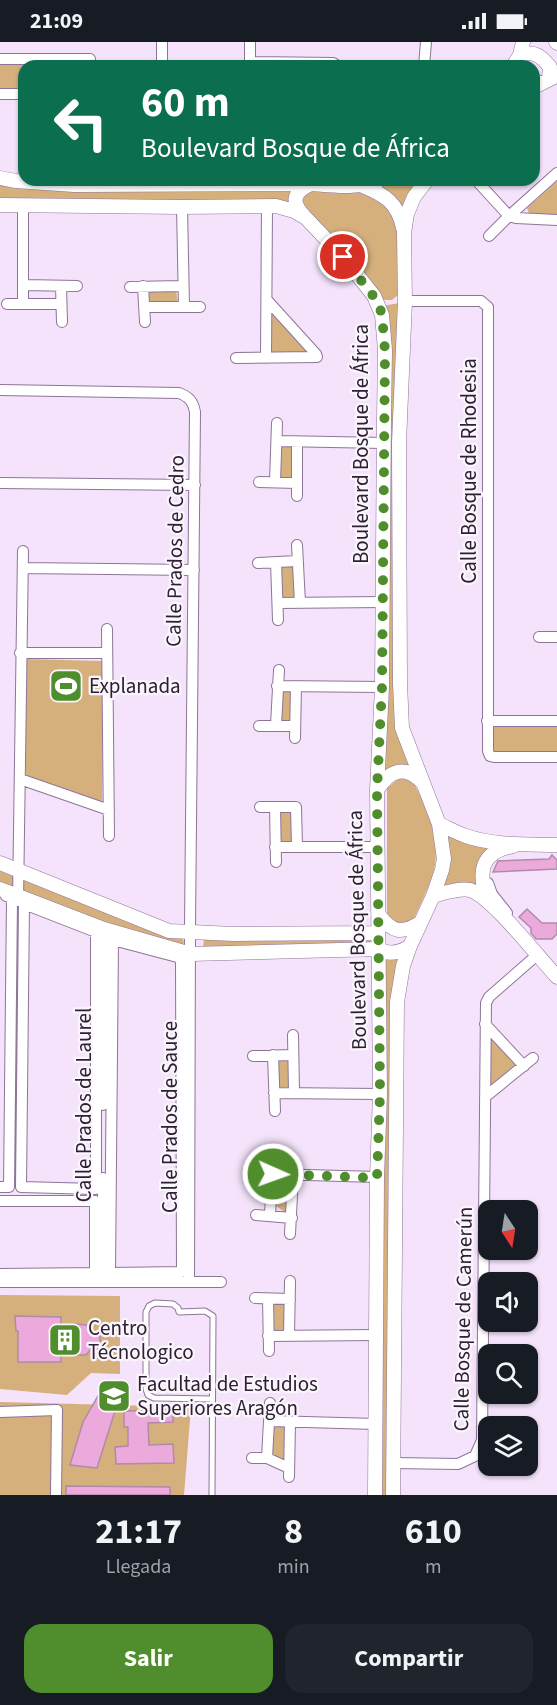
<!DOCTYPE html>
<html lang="es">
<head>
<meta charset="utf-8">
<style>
	body { margin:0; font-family:"Source Sans 3",sans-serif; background:#20242c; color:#f1f3f6; height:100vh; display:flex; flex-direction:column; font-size:22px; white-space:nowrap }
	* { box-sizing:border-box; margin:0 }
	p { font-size:20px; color:#9ea1a6 }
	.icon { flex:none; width:33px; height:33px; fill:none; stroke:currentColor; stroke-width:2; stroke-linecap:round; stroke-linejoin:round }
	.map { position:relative; height:1453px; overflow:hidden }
	.panel { display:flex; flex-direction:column; background:#171b24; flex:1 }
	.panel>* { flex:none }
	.top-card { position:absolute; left:18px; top:18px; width:522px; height:126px; border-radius:18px; box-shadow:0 2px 4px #0004; background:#0b6e4f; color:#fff; overflow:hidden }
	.needle { width:39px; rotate:168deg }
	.buttons { position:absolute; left:478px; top:1158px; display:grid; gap:12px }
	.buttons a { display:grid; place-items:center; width:60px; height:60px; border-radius:12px; background:#171b24; box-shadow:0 2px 4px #0004; font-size:30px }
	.pin { position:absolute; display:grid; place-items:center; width:51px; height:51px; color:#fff; margin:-26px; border:3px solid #fff; border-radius:50%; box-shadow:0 2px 6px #0007 }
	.me { position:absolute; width:66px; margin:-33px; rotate:92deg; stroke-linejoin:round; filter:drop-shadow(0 0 4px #0008) }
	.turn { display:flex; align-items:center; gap:21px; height:126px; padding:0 24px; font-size:27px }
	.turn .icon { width:78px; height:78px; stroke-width:2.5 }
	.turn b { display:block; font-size:42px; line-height:51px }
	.eta { display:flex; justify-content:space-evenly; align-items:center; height:102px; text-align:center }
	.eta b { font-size:36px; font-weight:700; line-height:42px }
	.cta { display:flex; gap:12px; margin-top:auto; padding:12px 24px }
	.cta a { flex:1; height:69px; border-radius:18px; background:#508e2d; color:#fff; font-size:24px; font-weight:700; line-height:69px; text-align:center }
	.cta a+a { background:#20242c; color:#f1f3f6 }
	.status { display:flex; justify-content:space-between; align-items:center; height:42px; padding:0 30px; background:#171b24; direction:ltr }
	.status svg { height:16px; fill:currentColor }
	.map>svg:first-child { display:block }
</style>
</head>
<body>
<div class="status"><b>21:09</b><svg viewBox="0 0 49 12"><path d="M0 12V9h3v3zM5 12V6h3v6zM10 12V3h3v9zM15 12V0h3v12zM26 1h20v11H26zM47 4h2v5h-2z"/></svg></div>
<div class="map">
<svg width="557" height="1453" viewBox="0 0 557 1453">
	<rect width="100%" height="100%" fill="#f4e3fb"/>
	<path fill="#d5b07d" d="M0,22L52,24H24V48H0Z
		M397,138H417L402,167L377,146Z
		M557,139V175L530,174L527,166Z
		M0,142L298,145L294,167L0,160Z
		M306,148H341L369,151L389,165L400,180L399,252L392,258H383L301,166L302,154Z
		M147,247H176L178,262L148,263Z
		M400,261L397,682L412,728L383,731L382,264Z
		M271,269L312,313H268Z
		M280,405H293V435L279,436Z
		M295,522L297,557L282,558L281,523Z
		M26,617L103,619L102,760L26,733Z
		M280,648H293L292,682H280Z
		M557,682V712L493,711V684Z
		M401,735L412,738C427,765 441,796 434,828C429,847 418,866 411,884L387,880V746Z
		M280,766H293L294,800H280Z
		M448,793L495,805L480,848L442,846L448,829Z
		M0,829L166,893L182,894L184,901L182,903L111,884L0,840Z
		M371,896L372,903L203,907L204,897Z
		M384,911L402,913L389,1453H379Z
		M490,991L517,1024L489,1046Z
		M290,1017V1045H277L276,1018Z
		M276,1138L290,1140V1174L275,1163Z
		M0,1253L120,1254V1332L91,1331L67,1353L0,1347Z
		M272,1261H288L287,1288L274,1289Z
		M0,1360L191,1365L184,1453H0Z
		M272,1384L287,1385L285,1422L269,1414Z"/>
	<path fill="#eca9db" stroke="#b18aa7" stroke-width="1.5" d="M552,813L557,818V827L493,830L498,819L549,817Z
		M527,867L542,881H557V892L552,897H536L531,891V886L519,875Z
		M15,1274L61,1275V1294L75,1282L86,1283L93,1290H100V1307H91L86,1313H75L61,1297V1320H18V1289H16Z
		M106,1340L120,1353L97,1426L70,1423L83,1380Z
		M173,1368V1380L148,1381L149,1403L173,1402L174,1421L116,1422L115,1405L128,1404V1385H124V1369Z
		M66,1444L170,1445V1453H66Z"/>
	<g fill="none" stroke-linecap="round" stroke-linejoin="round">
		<g stroke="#8e7499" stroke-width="7">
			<path id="lane" d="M212,1453L213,1274L205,1269L179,1270L178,1266L173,1262L155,1261L149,1264L146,1270V1347L148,1353L154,1356L212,1357"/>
		</g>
		<g stroke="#8e7499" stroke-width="12">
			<path id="street" d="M0,17H90
				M250,20L333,21L338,24
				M162,24V0
				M250,24V0
				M424,24L426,0
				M0,52H24
				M476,138L509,174L516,176L557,178
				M23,163V261
				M182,165L184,264
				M489,194L509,174L557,131
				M23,243L77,244
				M61,244L62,280
				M143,244L145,280
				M130,245L183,244
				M405,259H481L488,265V709L490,714L494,715H557
				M7,262H61
				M144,265H200
				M236,316L317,315L316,312L267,258
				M266,316L267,164
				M0,348L179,351C189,355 193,359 195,370L190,884L189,1240
				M278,399L384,401
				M297,400V454
				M259,440L297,441
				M275,440L277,381
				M0,441L195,443
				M297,503L300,561
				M276,520L278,578
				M258,521L297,519
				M23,526L194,528
				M278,561L383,560
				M107,587L109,794
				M539,595H557
				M20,611H107
				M277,644L382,645
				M487,679H557
				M276,683L279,628
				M259,684H295
				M295,696L296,644
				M20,737L109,768
				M260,765H296L297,805
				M275,765L276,820
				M275,805H377
				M488,841L492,852L507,871
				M18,859L23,509
				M24,862L96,890V1147L21,1145Z
				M113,898L181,916L182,1230L110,1231Z
				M485,982L524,1024
				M293,993L294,1051
				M273,1013L275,1069
				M253,1014L293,1013
				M274,1051L380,1052
				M485,1055L533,1016
				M103,1063L104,887
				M273,1132L377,1135
				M0,1145H9L12,856L6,854
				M0,1159H95V1231L0,1232
				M256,1173L292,1176
				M270,1174L273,1113
				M290,1192L293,1133
				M0,1240H221
				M103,1240V1136
				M255,1256L290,1257
				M268,1257L269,1309
				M268,1294L377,1293
				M289,1294L290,1239
				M0,1370L57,1368L56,1453
				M270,1379L376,1382
				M252,1416H267L289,1426
				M267,1416L270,1361
				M394,1421L458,1422L475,1414L482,1398L486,961L489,955L537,913
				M289,1435L290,1380"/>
		</g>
		<g stroke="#8e7499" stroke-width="15">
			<path id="secondary" d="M556,0L557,1
				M520,13C534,8 541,14 550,25L549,36
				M513,24L520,13L523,0
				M534,45L556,34
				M0,136L16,139L74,143L311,142C336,144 356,147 380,138
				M363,144C385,153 398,161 403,186
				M0,163L182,165L276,164L294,169L306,176L343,215L374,254L382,273L385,308L384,377L382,645L377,748L380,1052L377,1135L375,1453
				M304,174C290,159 294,150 311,142
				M377,748C390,728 405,722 423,741
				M439,782C448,786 457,791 466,794C495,804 527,802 557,803
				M0,821L169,889L234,892L378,891
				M0,847L104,887L191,912L378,907C389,913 400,911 410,904
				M433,854C444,851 458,846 470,848C491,854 540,917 557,935
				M487,859C478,830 480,810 513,804
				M379,873C393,891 401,892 420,881
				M393,1453L397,960L403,924L410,904L433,854L442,828L444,817L439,782L402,686L400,641L399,401L405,259L404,191L407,172L414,155L427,138"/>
		</g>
		<use href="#lane" stroke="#fff" stroke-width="5"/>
		<use href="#street" stroke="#fff" stroke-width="10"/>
		<use href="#secondary" stroke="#fff" stroke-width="14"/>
	</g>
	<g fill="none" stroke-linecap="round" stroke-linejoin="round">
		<path stroke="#508e2d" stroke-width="10" stroke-dasharray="0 18" d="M273,1132L377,1136L380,1052L377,748L382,645L385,309L382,273L378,260L343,215"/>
	</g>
	<defs>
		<g id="stadium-square" transform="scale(1.725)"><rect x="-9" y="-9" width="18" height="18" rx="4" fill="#508e2d" stroke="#fbf5fd"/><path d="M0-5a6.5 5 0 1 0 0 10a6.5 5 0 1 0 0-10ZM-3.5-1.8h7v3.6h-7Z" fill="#fff"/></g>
		<g id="building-square" transform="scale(1.725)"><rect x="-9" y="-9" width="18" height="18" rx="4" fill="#508e2d" stroke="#fbf5fd"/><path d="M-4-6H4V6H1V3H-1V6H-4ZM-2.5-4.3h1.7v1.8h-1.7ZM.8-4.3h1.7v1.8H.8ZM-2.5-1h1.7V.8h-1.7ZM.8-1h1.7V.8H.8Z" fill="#fff"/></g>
		<g id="school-square" transform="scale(1.725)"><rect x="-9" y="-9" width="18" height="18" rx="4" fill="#508e2d" stroke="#fbf5fd"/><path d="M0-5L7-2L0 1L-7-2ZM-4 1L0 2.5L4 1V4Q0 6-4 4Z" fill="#fff"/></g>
	</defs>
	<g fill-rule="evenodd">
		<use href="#stadium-square" x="66" y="644"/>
		<use href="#building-square" x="65" y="1298"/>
		<use href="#school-square" x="114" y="1354"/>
	</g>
	<g text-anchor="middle" stroke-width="4.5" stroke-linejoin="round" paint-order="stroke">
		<g font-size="21" fill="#2c2130" stroke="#fbf5fd">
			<text transform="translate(361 402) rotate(-90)" y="7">Boulevard Bosque de África</text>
			<text transform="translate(469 429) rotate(-90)" y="7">Calle Bosque de Rhodesia</text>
			<text transform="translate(175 509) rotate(-89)" y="7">Calle Prados de Cedro</text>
			<text transform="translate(357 888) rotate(-91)" y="7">Boulevard Bosque de África</text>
			<text transform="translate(84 1063) rotate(-90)" y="7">Calle Prados de Laurel</text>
			<text transform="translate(170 1075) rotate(-90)" y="7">Calle Prados de Sauce</text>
			<text transform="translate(463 1277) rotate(-89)" y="7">Calle Bosque de Camerún</text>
		</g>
		<g font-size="21" fill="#2c2130" stroke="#fbf5fd" text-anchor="start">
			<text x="89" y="651">Explanada</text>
			<text x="88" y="1293">Centro<tspan x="88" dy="24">Técnologico</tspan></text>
			<text x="137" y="1349">Facultad de Estudios<tspan x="137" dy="24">Superiores Aragón</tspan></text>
		</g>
	</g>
</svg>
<div class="buttons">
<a><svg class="needle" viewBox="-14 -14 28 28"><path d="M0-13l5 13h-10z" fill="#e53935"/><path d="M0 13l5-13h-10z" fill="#9ea1a6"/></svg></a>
<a><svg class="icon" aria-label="sound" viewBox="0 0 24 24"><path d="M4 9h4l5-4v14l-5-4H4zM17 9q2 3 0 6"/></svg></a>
<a><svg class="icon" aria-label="search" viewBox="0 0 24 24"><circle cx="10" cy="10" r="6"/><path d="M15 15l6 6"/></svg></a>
<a><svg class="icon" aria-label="layers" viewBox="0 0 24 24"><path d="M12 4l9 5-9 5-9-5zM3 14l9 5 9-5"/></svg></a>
</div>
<div class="pin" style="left:343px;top:215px;background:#d93025"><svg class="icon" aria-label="arrive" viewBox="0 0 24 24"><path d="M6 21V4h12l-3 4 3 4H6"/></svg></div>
<svg class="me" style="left:273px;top:1132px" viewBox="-20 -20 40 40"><circle r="17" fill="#508e2d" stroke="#fff" stroke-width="3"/><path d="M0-11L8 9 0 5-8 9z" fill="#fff"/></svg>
<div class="top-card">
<div class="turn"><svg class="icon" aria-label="left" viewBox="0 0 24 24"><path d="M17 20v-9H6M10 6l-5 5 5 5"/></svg><div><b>60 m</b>Boulevard Bosque de África</div></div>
</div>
</div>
<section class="panel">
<div class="eta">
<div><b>21:17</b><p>Llegada</p></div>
<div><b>8</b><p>min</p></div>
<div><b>610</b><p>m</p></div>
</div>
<div class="cta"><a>Salir</a><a>Compartir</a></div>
</section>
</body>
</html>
